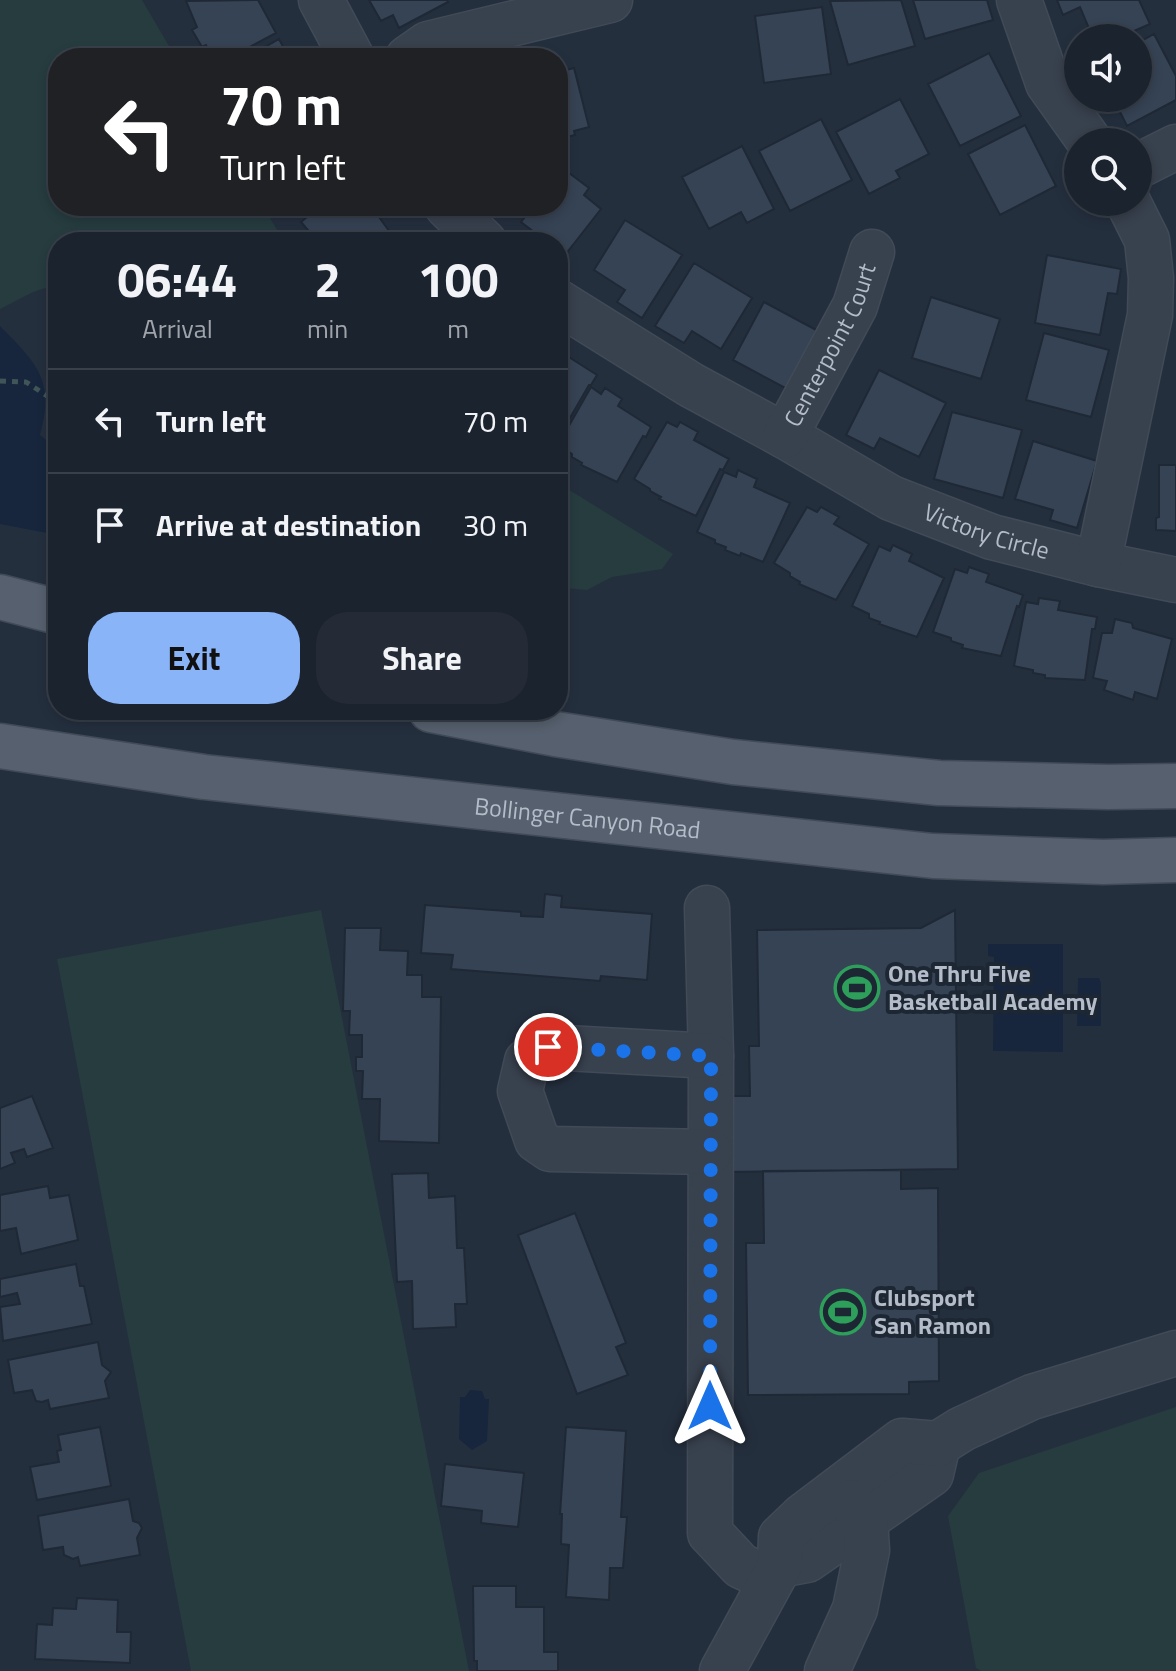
<!DOCTYPE html>
<html lang="en">
<head>
<meta charset="utf-8">
<style>
	body { margin:0; font-family:"Titillium Web",sans-serif; background:#242b36; color:#f1f3f6; height:100vh; display:flex; flex-direction:column; font-size:30px; white-space:nowrap }
	* { box-sizing:border-box; margin:0 }
	p { font-size:26px; color:#a0a4aa }
	.icon { flex:none; width:44px; height:44px; fill:none; stroke:currentColor; stroke-width:2; stroke-linecap:round; stroke-linejoin:round }
	.map { position:relative; flex:1; overflow:hidden }
	.panel { position:absolute; left:48px; top:232px; width:520px; height:488px; display:flex; flex-direction:column; background:#1b232e; border-radius:32px; box-shadow:0 4px 12px #0003,0 0 0 2px #39404a }
	.panel>* { flex:none }
	.banner { position:absolute; left:48px; top:48px; width:520px; height:168px; border-radius:32px; box-shadow:0 4px 12px #0003,0 0 0 2px #39404a; background:#202124; color:#fff; overflow:hidden }
	.controls { position:absolute; left:1064px; top:24px; display:grid; gap:16px }
	.controls a { display:grid; place-items:center; width:88px; height:88px; border-radius:50%; background:#1b232e; box-shadow:0 4px 12px #0003,0 0 0 2px #39404a; font-size:40px }
	.pin { position:absolute; display:grid; place-items:center; width:68px; height:68px; color:#fff; margin:-34px; border:4px solid #fff; border-radius:50%; box-shadow:0 2px 8px #0007 }
	.me { position:absolute; width:88px; margin:-44px; rotate:0deg; stroke-linejoin:round; filter:drop-shadow(0 0 6px #0008) }
	.turn { display:flex; align-items:center; gap:28px; height:168px; padding:0 40px; font-size:36px }
	.turn .icon { width:104px; height:104px; stroke-width:2.5 }
	.turn b { display:block; font-size:56px; line-height:68px }
	.eta { display:flex; justify-content:space-evenly; align-items:center; height:136px; text-align:center }
	.eta b { font-size:48px; font-weight:700; line-height:56px }
	.button { display:flex; gap:16px; margin-top:auto; padding:16px 40px }
	.button a { flex:1; height:92px; border-radius:32px; background:#8ab4f8; color:#111; font-size:32px; font-weight:700; line-height:92px; text-align:center }
	.button a+a { background:#242b36; color:#f1f3f6 }
	ul { padding:0; list-style:none }
	li { display:flex; align-items:center; gap:24px; height:104px; padding:0 40px; border-top:2px solid #39404a }
	li div { flex:1 }
	li b { display:block; font-size:30px }
	li em { font-style:normal }
	.map>svg:first-child { display:block }
</style>
</head>
<body>
<div class="map">
<svg width="1176" height="1671" viewBox="0 0 1176 1671">
	<rect width="100%" height="100%" fill="#242f3e"/>
	<path fill="#263c3f" d="M0,0H142L176,58H58V206H263L284,242H58V284L33,292L0,309Z
		M558,483L673,554L662,569L612,577L587,590L564,588L558,579Z
		M321,910L469,1671H191L57,959Z
		M1176,1407V1671H981L976,1668L948,1516L979,1473Z"/>
	<path fill="#17263c" d="M0,326C37,364 55,379 40,435L58,450V535L0,524Z
		M988,944H1063V1052L993,1051L994,957L988,956Z
		M1078,978H1099L1101,983V1026H1077Z
		M470,1390L482,1391L485,1399H489L487,1441L472,1450L459,1439L460,1397H465Z"/>
	<path fill="#364354" stroke="#1f2835" stroke-width="2" d="M258,0L276,33L229,58H213L206,45L202,47L192,30L197,27L186,1Z
		M369,0H447L448,2L399,28L393,15L381,21Z
		M901,0L915,46L848,65L830,1Z
		M913,0H987L993,20L925,39Z
		M1057,0H1139L1150,24L1118,38H1093L1080,7L1063,15Z
		M822,7L831,74L764,83L755,16Z
		M1154,34L1176,76V100L1127,126L1113,98H1138V43Z
		M279,39L289,58H246Z
		M989,53L1021,116L960,146L928,84Z
		M574,68L589,127L574,131L575,135L558,139V72Z
		M900,99L929,154L896,171L900,178L869,194L836,132Z
		M821,119L852,180L790,211L759,151Z
		M1025,125L1056,186L1000,215L968,154Z
		M742,146L774,209L747,223L741,212L709,229L682,177Z
		M565,170L589,188L584,195L601,209L565,255L558,250V242H547L521,222L528,213L520,206H558V176Z
		M320,206H371L392,235L384,242H318L301,222Z
		M625,220L682,255L642,318L617,302L625,290L594,270Z
		M1047,255L1121,269L1117,294L1108,293L1100,335L1035,323Z
		M694,263L752,298L721,349L692,331L684,343L655,326Z
		M931,297L1000,319L981,379L912,358Z
		M764,302L820,332L789,390L733,360Z
		M1044,333L1109,350L1091,417L1026,400Z
		M558,341L568,347L564,354L597,375L591,385H589L563,430L558,427Z
		M879,370L946,403L919,457L880,438L874,449L846,435Z
		M591,387L601,394L605,388L622,399L618,406L651,427L646,437L643,436L617,482L581,465L582,463L572,457V454L558,445Z
		M952,412L1022,430L1003,498L934,479Z
		M667,422L677,427L680,422L698,432L694,440L729,459L723,470L720,469L696,516L659,499L661,497L650,491V489L634,479Z
		M1033,441L1097,461L1077,528L1050,520L1053,510L1015,499Z
		M1159,465H1176V531L1156,530V518L1159,517Z
		M738,470L757,479L754,487L790,503L763,562L741,553L740,556L725,550L726,547L715,543V540L697,532L724,472L736,477Z
		M807,507L817,512L821,507L839,517L834,524L869,544L836,600L799,584L800,582L790,576V573L774,563Z
		M893,545L912,554L909,561L944,578L917,637L879,624L880,622L869,618V614L852,606L879,546L890,551Z
		M969,567L989,574L986,582L1023,595L1019,607L1017,606L1001,656L962,648L963,645L951,641V638L933,632L955,569L967,573Z
		M1039,598L1060,601L1058,610L1097,617L1095,629H1092L1085,680L1045,678V675L1033,673V670L1014,666L1026,602L1038,604Z
		M1115,619L1132,623L1133,628L1172,639L1157,699L1135,692L1133,700L1104,690L1107,681L1093,678L1102,633H1112Z
		M545,894L562,896L561,907L652,914L647,980L601,976L600,981L451,969L453,955L421,953L425,905L521,912V916L543,917Z
		M955,910L958,1169L723,1172L722,1096H750L749,1046H759L757,930L921,928Z
		M345,928H381L380,950L408,951L407,975H422V997H441L439,1143L379,1141L380,1099H362L363,1071H356V1057H362V1035H349L350,1011H343Z
		M32,1096L53,1148L27,1157L24,1149L11,1153L15,1163L0,1169V1108Z
		M901,1170V1189L938,1188L939,1381L909,1382V1394L748,1395L746,1243H764L763,1171Z
		M428,1173L429,1198L455,1196L457,1248H464L467,1304H455L456,1327L413,1329L412,1281L397,1282L392,1174Z
		M48,1186L50,1198L69,1195L78,1240L21,1254L16,1228L0,1231V1195Z
		M575,1213L626,1343L616,1347L628,1375L577,1394L518,1235Z
		M76,1264L80,1286H84L92,1324L3,1341L0,1307L20,1304L17,1293L0,1297V1279Z
		M98,1342L102,1365L111,1372L105,1381L109,1398L50,1409L48,1400L42,1402L36,1401L32,1390L14,1393L8,1360Z
		M100,1427L111,1486L37,1500L30,1467L59,1462L57,1451L61,1450L58,1435Z
		M566,1427L626,1431L621,1517H627L623,1568H610L609,1600L566,1597L569,1545L561,1544L562,1514H560Z
		M445,1464L524,1473L518,1527L481,1523L482,1511L441,1506Z
		M129,1499L133,1521L139,1523L142,1528L137,1538L140,1555L80,1566L78,1557L73,1559L64,1555L63,1547L43,1550L38,1516Z
		M473,1586H516V1607H544V1652H558V1671H477V1661H474Z
		M77,1598L118,1600L117,1632H131L130,1663L35,1659L37,1624L52,1625L53,1608L76,1609Z"/>
	<g fill="none" stroke-linecap="round" stroke-linejoin="round">
		<g stroke="#414a57" stroke-width="47">
			<g id="minor">
				<path d="M321,0L352,58"/>
				<path d="M1019,0L1048,83L1090,142"/>
				<path d="M408,58L428,44L610,0"/>
				<path d="M1138,166L1176,147"/>
				<path d="M447,206L484,242"/>
				<path id="s1" d="M558,302L691,385L785,436L891,498L992,537L1098,564L1176,580"/>
				<path id="s2" d="M785,436L855,306L872,252"/>
				<path d="M1098,564L1150,315L1151,278L1147,240L1128,202"/>
				<path d="M707,908L711,1056L710,1533L741,1566L770,1579"/>
				<path d="M710,1152L550,1149L537,1140L520,1091L527,1061L548,1047L711,1056"/>
				<path d="M780,1565L807,1560L931,1474L938,1444"/>
				<path d="M722,1671L780,1565L781,1537L803,1516L902,1441L938,1444L962,1429L1032,1397L1176,1353"/>
				<path d="M827,1671L855,1609L867,1550L865,1519L851,1502"/>
			</g>
		</g>
		<g stroke="#414a57" stroke-width="47">
			<g id="major">
				<path d="M0,597L58,612"/>
				<path d="M431,710L555,734L733,762L939,783L1108,787L1176,786"/>
				<path id="s3" d="M0,746L204,777L933,856L1103,862L1176,860"/>
			</g>
		</g>
		<path stroke="#3f5557" stroke-width="5" stroke-dasharray="6 6" stroke-linecap="butt" d="M0,381L26,382L58,403"/>
		<use href="#minor" stroke="#38414e" stroke-width="44"/>
		<use href="#major" stroke="#56606e" stroke-width="44"/>
	</g>
	<g fill="none" stroke-linecap="round" stroke-linejoin="round">
		<path stroke="#1a73e8" stroke-width="14" stroke-dasharray="0 25.2" d="M548,1047L711,1056L710,1406"/>
	</g>
	<defs>
		<g id="stadium-ring" transform="scale(2.3)"><circle r="9.5" fill="#1d2633" stroke="#2e9e5b" stroke-width="1.5"/><path d="M0-5a6.5 5 0 1 0 0 10a6.5 5 0 1 0 0-10ZM-3.5-1.8h7v3.6h-7Z" fill="#2e9e5b"/></g>
	</defs>
	<g fill-rule="evenodd">
		<use href="#stadium-ring" x="857" y="988"/>
		<use href="#stadium-ring" x="843" y="1312"/>
	</g>
	<g text-anchor="middle" stroke-width="8" stroke-linejoin="round" paint-order="stroke">
		<g font-size="24" fill="#b4bcc9" stroke="#1d2633">
			<text dy="8" stroke="none"><textPath href="#s2" startOffset="102">Centerpoint Court</textPath></text>
			<text dy="8" stroke="none"><textPath href="#s1" startOffset="488">Victory Circle</textPath></text>
			<text dy="8" stroke="none"><textPath href="#s3" startOffset="592">Bollinger Canyon Road</textPath></text>
		</g>
		<g font-size="24" font-weight="bold" fill="#b4bcc9" stroke="#1d2633" text-anchor="start">
			<text x="888" y="982">One Thru Five<tspan x="888" dy="28">Basketball Academy</tspan></text>
			<text x="874" y="1306">Clubsport<tspan x="874" dy="28">San Ramon</tspan></text>
		</g>
	</g>
</svg>
<div class="controls">
<a><svg class="icon" aria-label="sound" viewBox="0 0 24 24"><path d="M4 9h4l5-4v14l-5-4H4zM17 9q2 3 0 6"/></svg></a>
<a><svg class="icon" aria-label="search" viewBox="0 0 24 24"><circle cx="10" cy="10" r="6"/><path d="M15 15l6 6"/></svg></a>
</div>
<div class="pin" style="left:548px;top:1047px;background:#d93025"><svg class="icon" aria-label="arrive" viewBox="0 0 24 24"><path d="M6 21V4h12l-3 4 3 4H6"/></svg></div>
<svg class="me" style="left:710px;top:1406px" viewBox="-20 -20 40 40"><path d="M0-17L14 15 0 8-14 15z" fill="#1a73e8" stroke="#fff" stroke-width="4"/></svg>
<div class="banner">
<div class="turn"><svg class="icon" aria-label="left" viewBox="0 0 24 24"><path d="M17 20v-9H6M10 6l-5 5 5 5"/></svg><div><b>70 m</b>Turn left</div></div>
</div>
<section class="panel">
<div class="eta">
<div><b>06:44</b><p>Arrival</p></div>
<div><b>2</b><p>min</p></div>
<div><b>100</b><p>m</p></div>
</div>
<ul>
<li><svg class="icon" aria-label="left" viewBox="0 0 24 24"><path d="M17 20v-9H6M10 6l-5 5 5 5"/></svg><div><b>Turn left</b></div><em>70 m</em></li>
<li><svg class="icon" aria-label="arrive" viewBox="0 0 24 24"><path d="M6 21V4h12l-3 4 3 4H6"/></svg><div><b>Arrive at destination</b></div><em>30 m</em></li>
</ul>
<div class="button"><a>Exit</a><a>Share</a></div>
</section>
</div>
</body>
</html>
